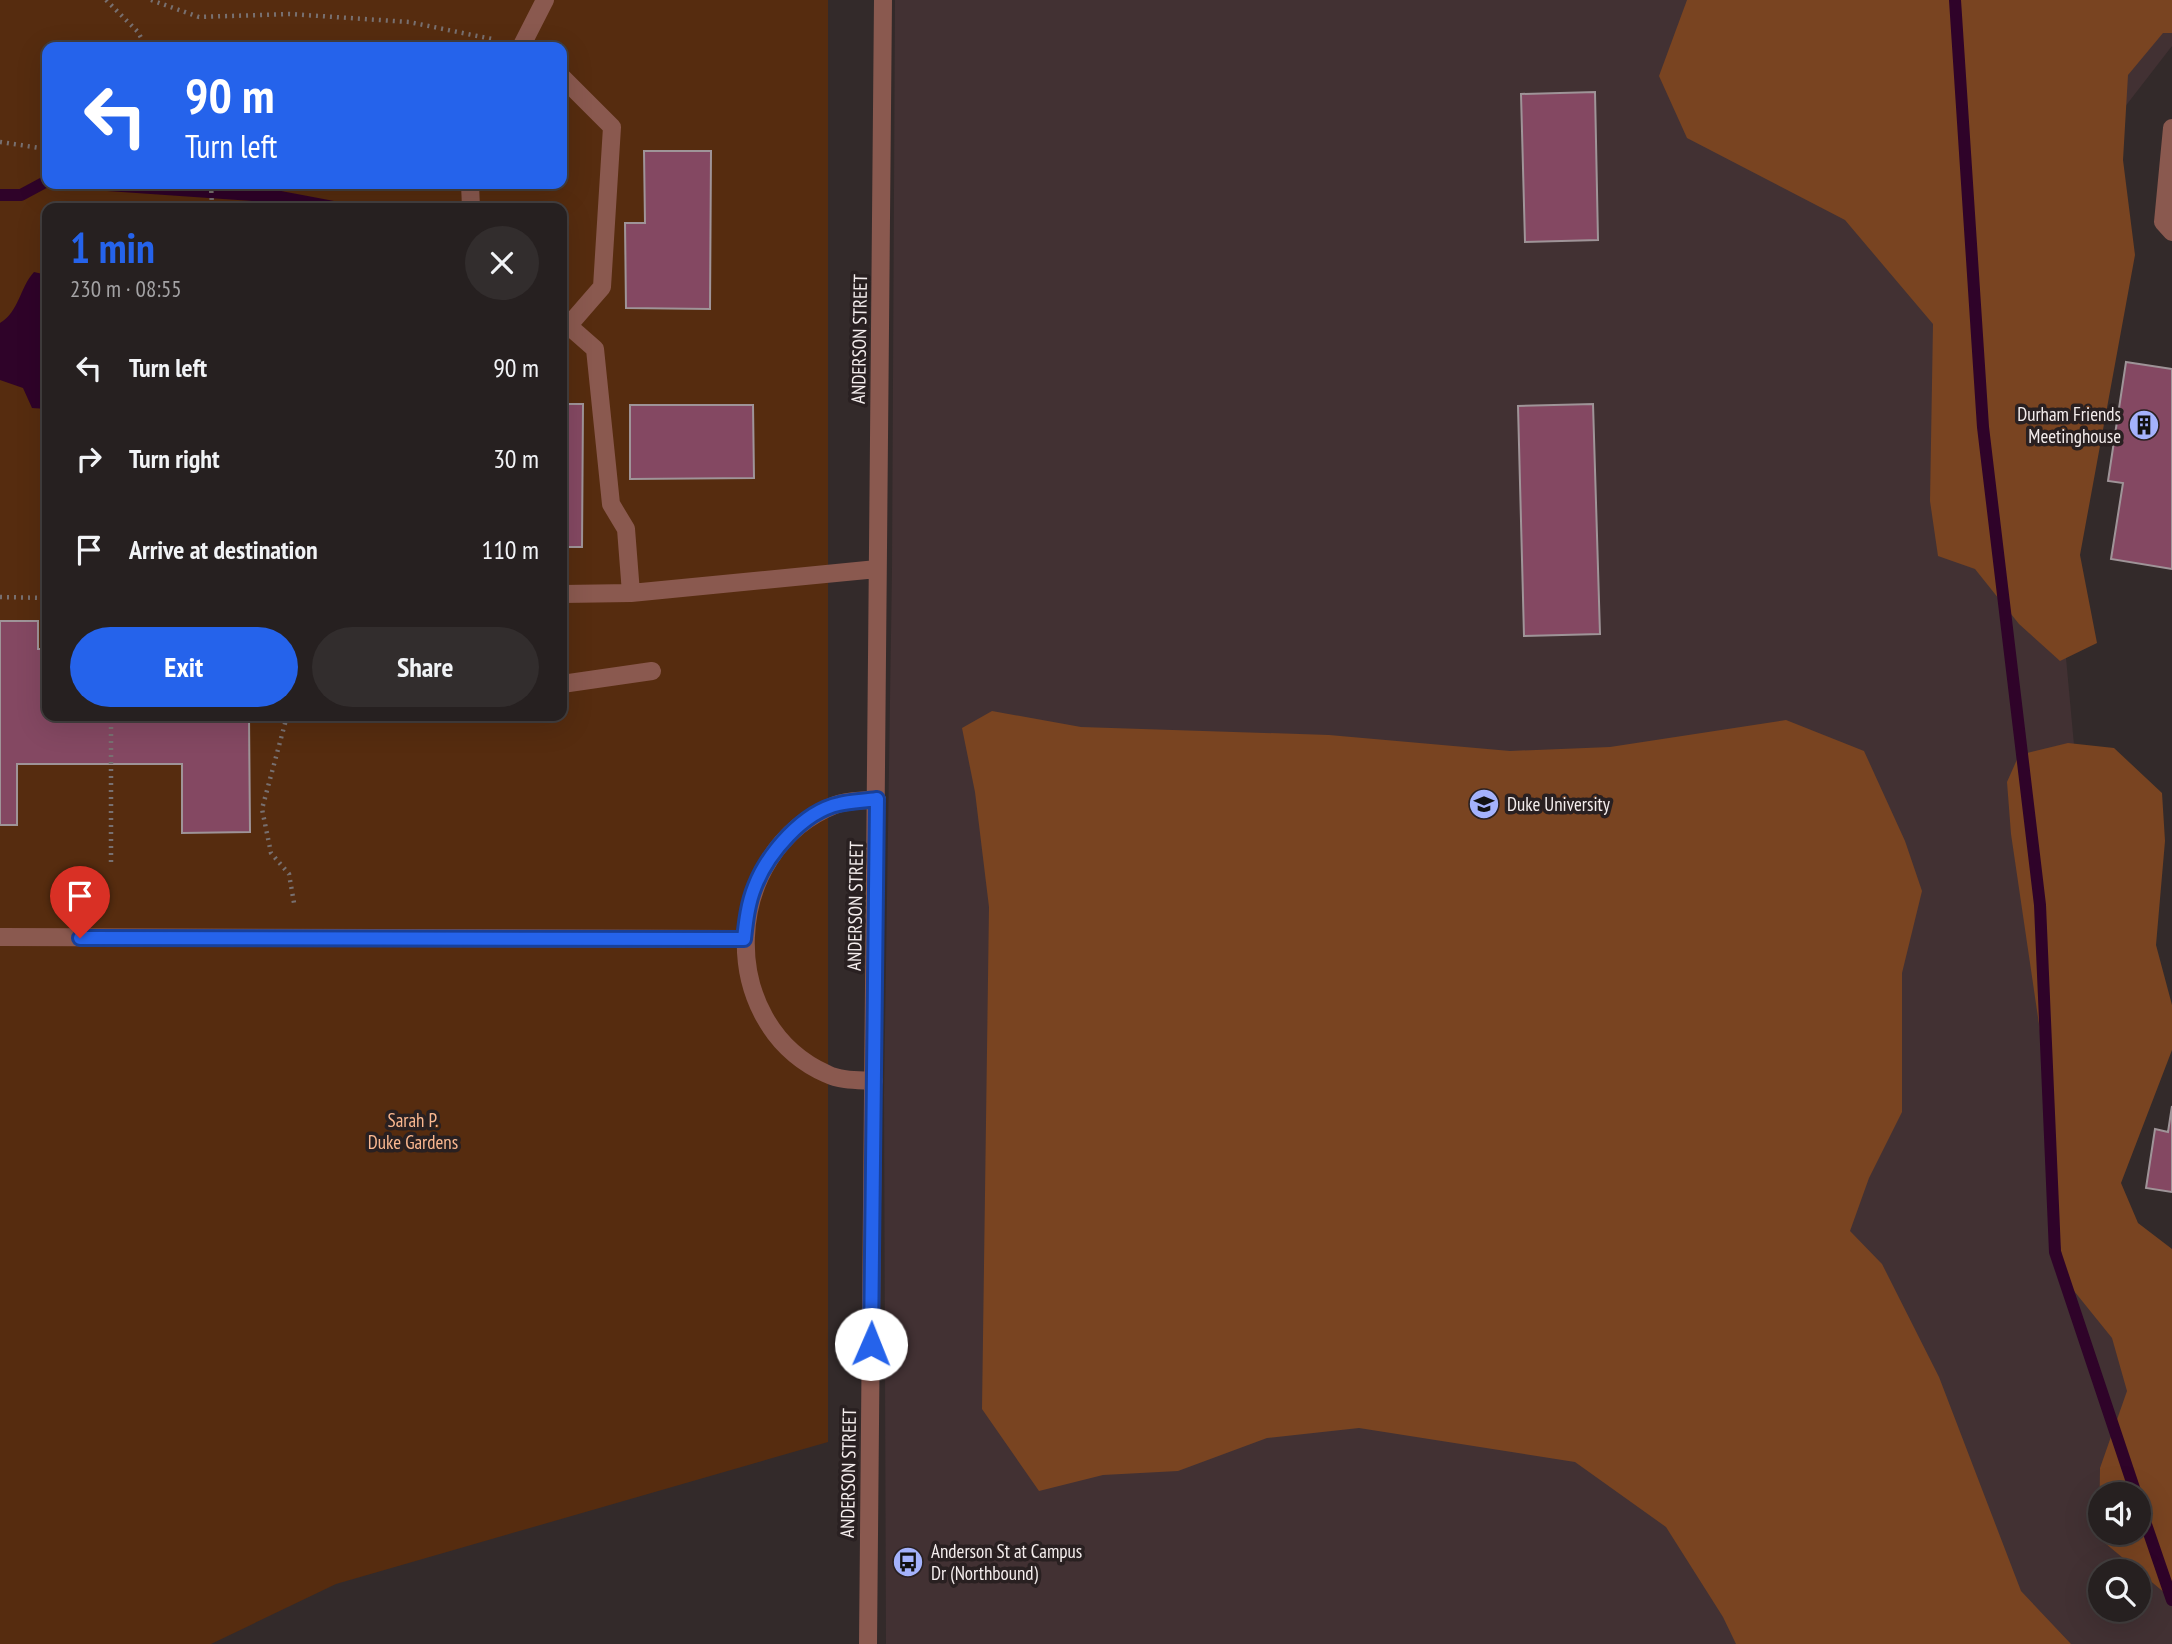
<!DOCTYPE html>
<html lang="en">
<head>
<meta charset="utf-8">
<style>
	body { margin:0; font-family:"PT Sans Narrow",sans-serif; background:#322d2d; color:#f1f3f6; height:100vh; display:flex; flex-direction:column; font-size:26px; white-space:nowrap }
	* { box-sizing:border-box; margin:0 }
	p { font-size:23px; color:#a4a3a5 }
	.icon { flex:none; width:38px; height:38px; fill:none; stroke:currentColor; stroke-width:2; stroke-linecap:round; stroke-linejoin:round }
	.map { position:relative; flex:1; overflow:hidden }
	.sheet { position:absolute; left:42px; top:203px; width:525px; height:518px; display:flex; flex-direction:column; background:#262020; border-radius:14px; box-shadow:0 7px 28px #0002,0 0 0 2px #423e3e }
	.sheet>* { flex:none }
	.banner { position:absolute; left:42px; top:42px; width:525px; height:147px; border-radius:14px; box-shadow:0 7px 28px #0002,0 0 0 2px #423e3e; background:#2563eb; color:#fff; overflow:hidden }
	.tools { position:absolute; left:2088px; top:1482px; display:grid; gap:14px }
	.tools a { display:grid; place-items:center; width:63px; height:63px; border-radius:50%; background:#262020; box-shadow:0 7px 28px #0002,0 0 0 2px #423e3e; font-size:35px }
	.pin { position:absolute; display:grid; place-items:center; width:60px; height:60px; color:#fff; margin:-72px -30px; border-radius:50% 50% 50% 0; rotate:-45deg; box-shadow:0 0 7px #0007 }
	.pin .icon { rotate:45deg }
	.me { position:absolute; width:77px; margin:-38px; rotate:1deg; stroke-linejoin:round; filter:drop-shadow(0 0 5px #0008) }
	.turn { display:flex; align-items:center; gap:24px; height:147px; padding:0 28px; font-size:32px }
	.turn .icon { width:91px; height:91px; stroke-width:2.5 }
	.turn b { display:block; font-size:49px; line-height:60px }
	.round { display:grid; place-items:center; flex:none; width:74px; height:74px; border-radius:37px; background:#322d2d }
	.overview { display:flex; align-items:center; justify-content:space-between; height:119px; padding:0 28px }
	h1 { font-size:42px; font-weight:700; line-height:52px; color:#2563eb }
	.cta { display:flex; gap:14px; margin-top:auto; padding:14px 28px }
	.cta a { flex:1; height:80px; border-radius:42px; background:#2563eb; color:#fff; font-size:28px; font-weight:700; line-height:80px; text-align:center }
	.cta a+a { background:#322d2d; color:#f1f3f6 }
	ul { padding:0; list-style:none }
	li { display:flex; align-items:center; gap:21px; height:91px; padding:0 28px }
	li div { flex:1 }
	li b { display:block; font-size:26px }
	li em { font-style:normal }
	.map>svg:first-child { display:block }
</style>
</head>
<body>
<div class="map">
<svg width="2172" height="1644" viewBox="0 0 2172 1644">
	<rect width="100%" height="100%" fill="#332a2a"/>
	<path fill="#423133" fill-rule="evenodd" d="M895,0H2172V46L2049,205L2055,538L2101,1039L2142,1359L2172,1368V1644H886L884,1095L892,569ZM2100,1494H2138V1533H2100ZM2100,1572H2138V1610H2100Z"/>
	<path fill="#562c0f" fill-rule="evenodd" d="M0,0H828V1442L336,1584L211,1644H0ZM47,47H562V184H47ZM47,208H562V716H47Z"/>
	<path fill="#794421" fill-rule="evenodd" d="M1687,0H2172V33H2163L2128,75L2123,160L2135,255L2080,555L2097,643L2060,661L2019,624L1975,569L1938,556L1930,501L1933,324L1845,220L1687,138L1659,76Z
		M992,711L1081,727L1329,735L1510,751L1610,747L1786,720L1864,751L1905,841L1922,891L1902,973V1112L1869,1178L1850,1231L1882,1264L1939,1377L2021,1591L2071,1644H1736L1723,1617L1666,1527L1575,1462L1359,1428L1267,1438L1178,1471L1103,1475L1039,1491L982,1409L989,907L975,792L962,728Z
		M2068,743L2114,748L2162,793L2165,841L2156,945L2172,1005V1050L2121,1183L2138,1223L2172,1249V1599L2099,1538L2100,1468L2127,1391L2112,1338L2066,1281L2046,1160L2045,1065L2011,834L2007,782L2019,755ZM2100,1494H2138V1533H2100Z"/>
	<path fill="#2f0329" d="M34,272L47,275V409L32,408L23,388L0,380V323C19,312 20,287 34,272Z"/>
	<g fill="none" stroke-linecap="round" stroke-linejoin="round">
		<path stroke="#2f0329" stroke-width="12" d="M1955,0L1983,427L2040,905L2055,1252L2136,1494
			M93,184L280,197L333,207
			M0,195H21L47,181
			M2138,1501L2172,1600"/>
	</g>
	<path fill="#844862" stroke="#9f9498" stroke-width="2" d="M1595,92L1598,240L1525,242L1521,94Z
		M644,151H711L710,309L626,308L625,223H645Z
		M2126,362L2172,369V569L2111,559L2123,483L2108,481Z
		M562,404H583L582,547H562Z
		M1593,404L1600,634L1524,636L1518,406Z
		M630,405H753L754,478L630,479Z
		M0,621H38V649H47V716H249L250,832L182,833V764H17V825H0Z
		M2172,1106V1192L2146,1188L2155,1129L2168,1132Z"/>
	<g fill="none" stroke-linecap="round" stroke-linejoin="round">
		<path stroke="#787070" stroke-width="4.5" stroke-dasharray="2 5" stroke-linecap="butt" d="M106,0L138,32L146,47
			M151,0L199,17L290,14L409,22L492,39
			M0,142L47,149
			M211,184L212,208
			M0,597L47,598
			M287,716L262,809L271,853L289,874L294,903
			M111,862V716"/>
		<path stroke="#8a594f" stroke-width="18" d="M521,47L545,0
			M562,77L612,127L602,287L569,325
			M2172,128L2163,222L2172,232
			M470,184L471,208
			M562,320L595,349L611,504L626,529L631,593L562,594
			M631,593L877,569
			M562,684L652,671
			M0,937L744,939
			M874,1081C859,1080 841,1081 827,1074C714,1024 721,850 835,805C847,800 864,801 877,799
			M868,1644L883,0"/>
	</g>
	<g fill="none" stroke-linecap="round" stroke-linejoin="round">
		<g stroke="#184099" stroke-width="18">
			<path id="route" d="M80,938L744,939C746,921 748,903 755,886C768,853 803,812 839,804C851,801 864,801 877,799L871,1344"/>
		</g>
		<use href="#route" stroke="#2563eb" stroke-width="12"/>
	</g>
	<defs>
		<g id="building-disc" transform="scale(1.575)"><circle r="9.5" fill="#a4b2fc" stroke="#292021"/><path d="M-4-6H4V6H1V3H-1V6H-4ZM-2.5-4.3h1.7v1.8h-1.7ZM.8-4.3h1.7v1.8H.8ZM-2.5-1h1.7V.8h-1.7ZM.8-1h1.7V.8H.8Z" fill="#111"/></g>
		<g id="university-disc" transform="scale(1.575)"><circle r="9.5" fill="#a4b2fc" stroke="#292021"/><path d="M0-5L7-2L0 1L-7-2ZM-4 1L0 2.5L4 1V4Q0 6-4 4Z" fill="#111"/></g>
		<g id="bus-disc" transform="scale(1.575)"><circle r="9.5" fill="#a4b2fc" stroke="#292021"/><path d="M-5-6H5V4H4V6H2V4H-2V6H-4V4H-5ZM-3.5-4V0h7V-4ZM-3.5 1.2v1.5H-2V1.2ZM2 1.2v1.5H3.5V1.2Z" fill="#111"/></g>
	</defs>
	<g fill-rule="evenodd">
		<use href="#building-disc" x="2144" y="425"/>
		<use href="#university-disc" x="1484" y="804"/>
		<use href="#bus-disc" x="908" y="1562"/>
	</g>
	<g text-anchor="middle" stroke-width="7" stroke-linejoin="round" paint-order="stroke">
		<g font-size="19" fill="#f4eded" stroke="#292021">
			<text transform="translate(859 339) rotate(-89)" y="7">ANDERSON STREET</text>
			<text transform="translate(855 906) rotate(-89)" y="7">ANDERSON STREET</text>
			<text transform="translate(848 1473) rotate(-89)" y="7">ANDERSON STREET</text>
		</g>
		<g font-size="19" fill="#f4eded" stroke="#292021" text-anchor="start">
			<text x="2121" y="421" text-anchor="end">Durham Friends<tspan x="2121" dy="22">Meetinghouse</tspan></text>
			<text x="1507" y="811">Duke University</text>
			<text x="931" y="1558">Anderson St at Campus<tspan x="931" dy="22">Dr (Northbound)</tspan></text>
		</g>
		<g font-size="19" fill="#fbb890" stroke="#292021">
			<text x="413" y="1127">Sarah P.<tspan x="413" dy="22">Duke Gardens</tspan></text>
		</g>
	</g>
</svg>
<div class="tools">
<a><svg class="icon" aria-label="sound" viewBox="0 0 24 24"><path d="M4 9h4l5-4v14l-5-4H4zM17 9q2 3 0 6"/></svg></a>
<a><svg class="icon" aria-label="search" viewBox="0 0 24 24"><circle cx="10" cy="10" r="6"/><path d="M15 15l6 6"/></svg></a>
</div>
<div class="pin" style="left:80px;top:938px;background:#d93025"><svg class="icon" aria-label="arrive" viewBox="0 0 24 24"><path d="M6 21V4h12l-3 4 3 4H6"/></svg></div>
<svg class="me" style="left:871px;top:1344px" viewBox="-20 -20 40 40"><circle r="19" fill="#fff"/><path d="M0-13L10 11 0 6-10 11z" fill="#2563eb"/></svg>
<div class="banner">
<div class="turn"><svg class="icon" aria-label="left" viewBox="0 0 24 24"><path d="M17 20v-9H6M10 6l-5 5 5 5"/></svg><div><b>90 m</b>Turn left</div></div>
</div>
<section class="sheet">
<div class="overview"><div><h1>1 min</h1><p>230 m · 08:55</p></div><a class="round"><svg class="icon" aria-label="close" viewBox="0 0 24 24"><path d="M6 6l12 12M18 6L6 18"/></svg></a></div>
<ul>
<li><svg class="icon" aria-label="left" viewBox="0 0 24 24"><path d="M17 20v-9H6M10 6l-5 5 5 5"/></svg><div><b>Turn left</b></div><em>90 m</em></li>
<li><svg class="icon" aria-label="right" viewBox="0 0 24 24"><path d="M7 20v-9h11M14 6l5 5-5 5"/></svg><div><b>Turn right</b></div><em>30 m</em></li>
<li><svg class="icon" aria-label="arrive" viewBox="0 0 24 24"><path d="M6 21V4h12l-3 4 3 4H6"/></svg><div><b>Arrive at destination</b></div><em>110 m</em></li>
</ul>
<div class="cta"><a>Exit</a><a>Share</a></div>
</section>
</div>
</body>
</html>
